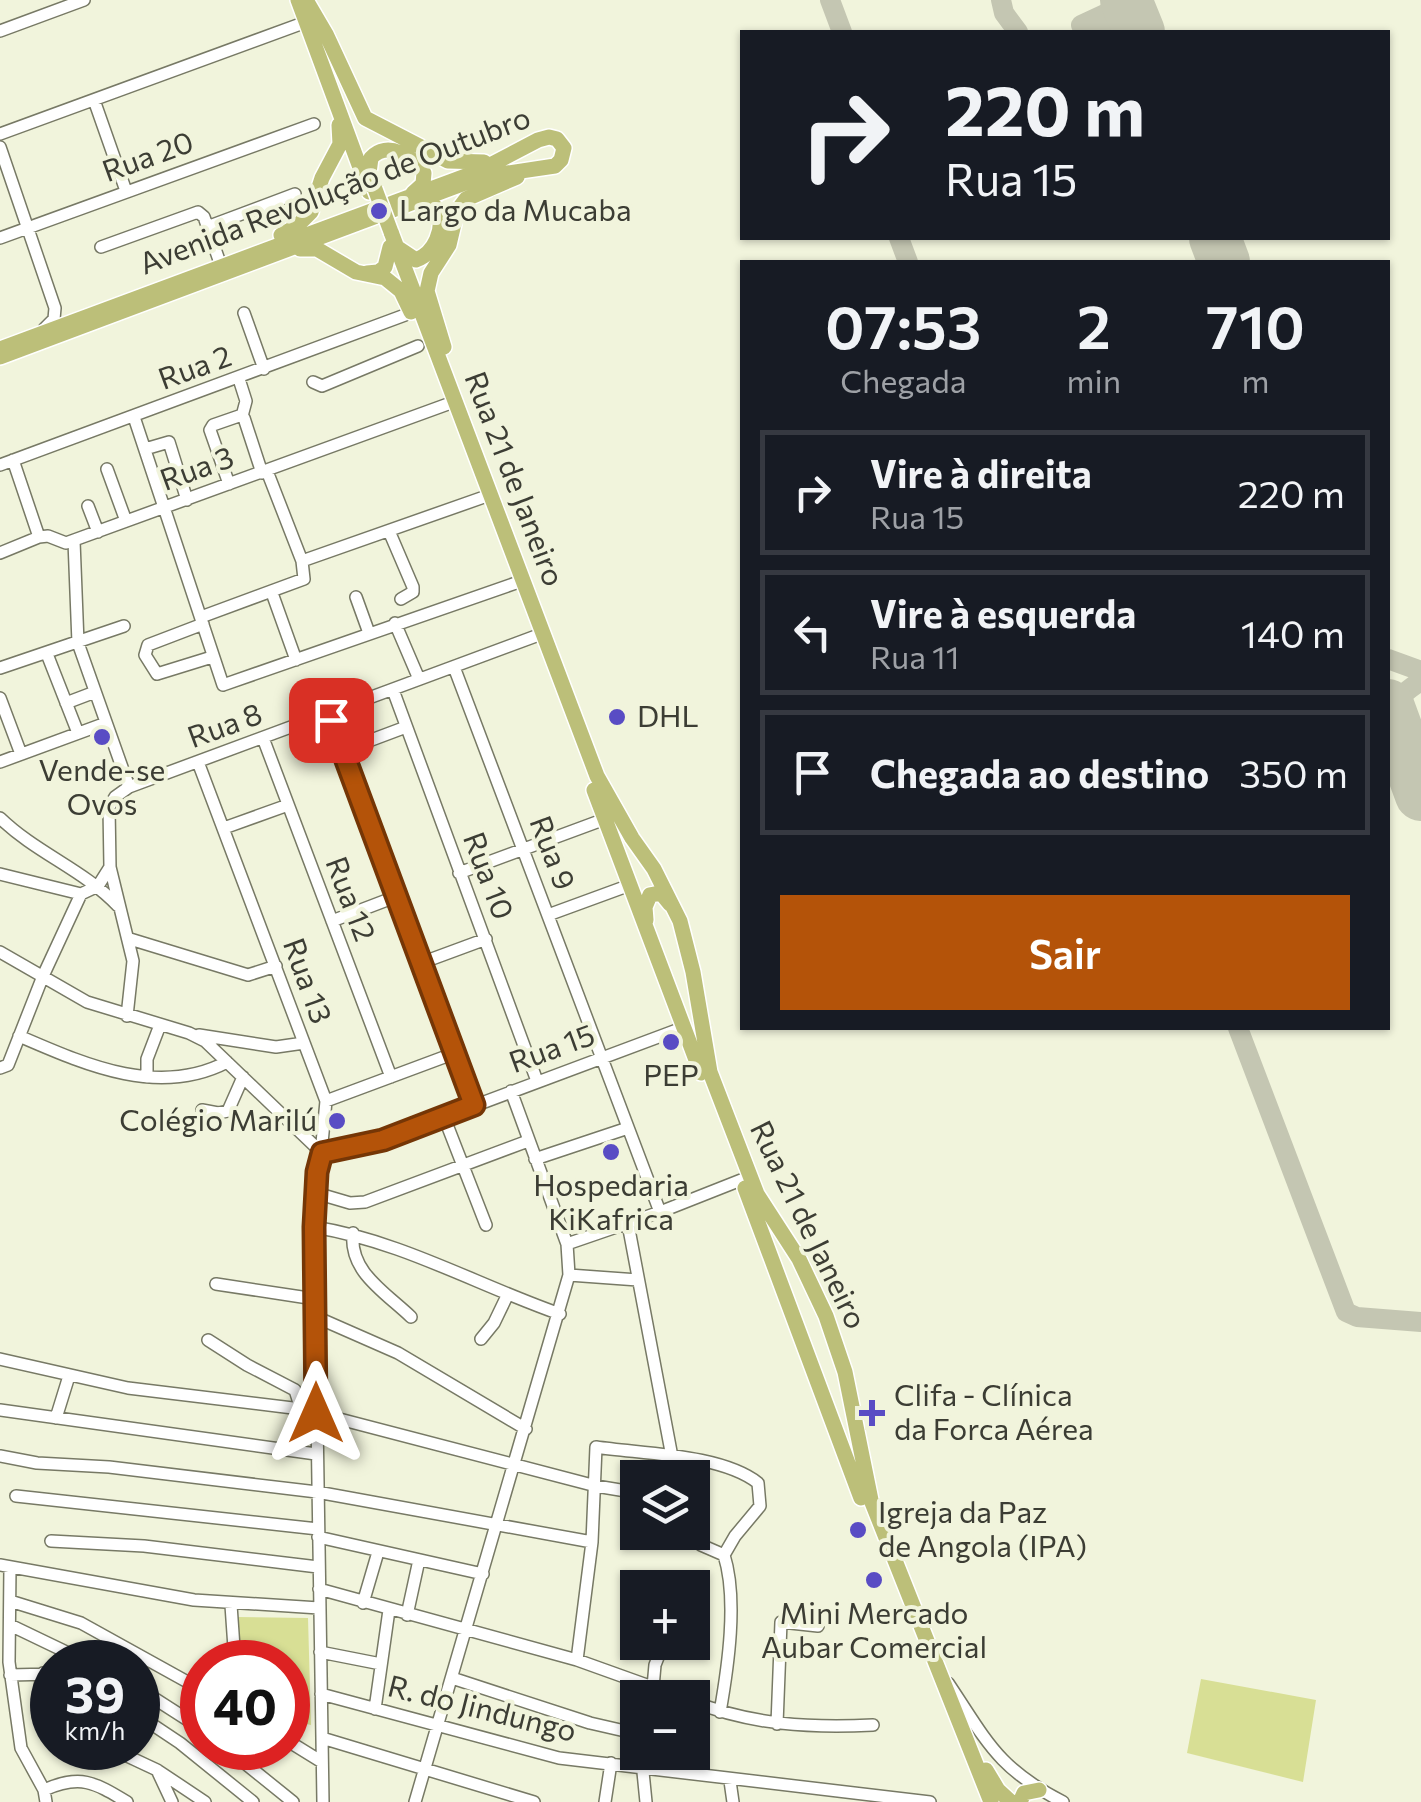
<!DOCTYPE html>
<html lang="pt">
<head>
<meta charset="utf-8">
<style>
	body { margin:0; font-family:Commissioner,sans-serif; background:#20242c; color:#f1f3f6; height:100vh; display:flex; flex-direction:column; font-size:38px; white-space:nowrap }
	* { box-sizing:border-box; margin:0 }
	p { font-size:32px; color:#9ea1a6 }
	.icon { flex:none; width:55px; height:55px; fill:none; stroke:currentColor; stroke-width:2; stroke-linecap:round; stroke-linejoin:round }
	.map { position:relative; flex:1; overflow:hidden }
	.details { position:absolute; left:740px; top:260px; width:650px; height:770px; display:flex; flex-direction:column; background:#171b24; border-radius:0px; box-shadow:0 2px 8px #0004 }
	.details>* { flex:none }
	.guide { position:absolute; left:740px; top:30px; width:650px; height:210px; border-radius:0px; box-shadow:0 2px 8px #0004; background:#171b24; color:#f1f3f6; overflow:hidden }
	.tools { position:absolute; left:620px; top:1460px; display:grid; gap:20px }
	.tools a { display:grid; place-items:center; width:90px; height:90px; border-radius:0px; background:#171b24; box-shadow:0 2px 8px #0004; font-size:50px }
	.speed { position:absolute; left:30px; top:1640px; display:flex; gap:20px; font-size:50px; font-weight:700; text-align:center }
	.speed>* { display:grid; place-content:center; width:130px; height:130px; border-radius:50%; background:#171b24; box-shadow:0 2px 8px #0004; line-height:1 }
	.speed small { font-size:25px; font-weight:400 }
	.speed .limit { border:15px solid #d22; background:#fff; color:#111 }
	.pin { position:absolute; display:grid; place-items:center; width:85px; height:85px; color:#fff; margin:-42px; border-radius:20px; box-shadow:0 5px 15px #0006 }
	.me { position:absolute; width:110px; margin:-55px; rotate:0deg; stroke-linejoin:round; filter:drop-shadow(0 0 8px #0008) }
	.turn { display:flex; align-items:center; gap:35px; height:210px; padding:0 40px; font-size:45px }
	.turn .icon { width:130px; height:130px; stroke-width:2.5 }
	.turn b { display:block; font-size:70px; line-height:85px }
	.eta { display:flex; justify-content:space-evenly; align-items:center; height:170px; text-align:center }
	.eta b { font-size:60px; font-weight:600; line-height:70px }
	.button { display:flex; gap:20px; margin-top:auto; padding:20px 40px }
	.button a { flex:1; height:115px; border-radius:0px; background:#b45309; color:#fff; font-size:40px; font-weight:600; line-height:115px; text-align:center }
	ul { padding:0; list-style:none }
	li { display:flex; align-items:center; gap:30px; height:125px; margin:0 20px 15px; padding:0 20px; border:5px solid #363941; border-radius:0px }
	li div { flex:1 }
	li b { display:block; font-size:38px }
	li em { font-style:normal }
	.map>svg:first-child { display:block }
</style>
</head>
<body>
<div class="map">
<svg width="1421" height="1802" viewBox="0 0 1421 1802">
	<rect width="100%" height="100%" fill="#f1f4dc"/>
	<path fill="#d8df95" d="M237,1617L308,1618L311,1725L288,1720V1662H239Z
		M1201,1679L1316,1700L1303,1782L1187,1753Z"/>
	<g fill="none" stroke-linecap="round" stroke-linejoin="round">
		<path stroke="#c4c6b2" stroke-width="20" d="M830,0L842,32
			M1001,0L1004,13L1018,32
			M1088,24H1104L1127,32
			M1081,25L1135,0
			M899,238L908,262
			M1388,659L1421,671
			M1395,723C1390,702 1405,691 1421,681
			M1238,1028L1346,1312L1357,1317L1421,1322"/>
		<path stroke="#c4c6b2" stroke-width="52" d="M1126,0L1139,32
			M1215,238L1224,262
			M1388,705L1421,795"/>
		<g stroke="#777965" stroke-width="14">
			<path id="minor" d="M0,31L84,0
				M94,100L126,191
				M0,134L306,22
				M0,147L55,308L54,319L44,329
				M207,227L295,194
				M0,238L314,124
				M101,247L198,212L204,217L220,263
				M244,313L264,369
				M239,379L246,401L242,416
				M313,382L322,386L418,346
				M134,417L223,685L516,583
				M145,449L169,442L187,500
				M13,460L39,537L48,536L66,543L448,404
				M0,465L405,315
				M107,469L126,521
				M229,484L210,430L213,425L239,416L244,418L262,473
				M88,506L98,532
				M389,531L413,587V592L401,599
				M74,541L78,643L129,787L536,636
				M0,553L39,537
				M302,561L484,497
				M272,593L296,660
				M356,597L369,633
				M201,617L304,579L302,561L267,471
				M395,623L419,679
				M203,624L148,645L145,655L157,674L212,657
				M47,654L78,733
				M454,667L660,1212
				M0,668L124,626
				M393,690L537,1081
				M0,698L21,754
				M66,703L95,692
				M328,714L474,1105
				M263,738L391,1077
				M342,751L406,727
				M0,762L106,723
				M198,762L326,1101L314,1227L323,1802
				M0,818C36,853 84,870 118,906
				M224,828L288,805
				M459,873L605,819
				M0,874L81,894
				M548,915L630,885
				M332,921L395,897
				M130,939L248,975L276,966
				M0,952L87,1002L189,1033L205,1041L322,1153
				M421,963L486,939
				M127,1016L133,961L110,867L109,807L115,797L129,787
				M199,1035L276,1047L304,1043
				M19,1036C84,1064 158,1098 227,1062
				M0,1068L8,1065L43,976L81,894L98,886L110,867
				M147,1077V1059L160,1025
				M326,1101L455,1053
				M202,1110L218,1113L228,1111L243,1077
				M444,1117L486,1225
				M322,1153L383,1140L685,1027
				M535,1159L628,1128
				M316,1193L350,1203L365,1202L528,1141
				M628,1224L676,1478
				M314,1227C401,1241 477,1285 560,1314
				M353,1233C349,1272 385,1292 411,1317
				M567,1244L660,1212L741,1180
				M569,1275L638,1280
				M216,1284L315,1299
				M316,1317L398,1353L526,1429
				M481,1339L494,1323L507,1296
				M208,1340L247,1365L295,1390L301,1409
				M0,1359L128,1388L301,1409L596,1486L638,1493
				M0,1410L316,1454
				M56,1418L69,1376
				M0,1456L37,1463L109,1467L317,1492L592,1542
				M16,1496L318,1529
				M689,1532L701,1545L724,1555C738,1599 728,1667 720,1712
				M318,1537L483,1574
				M51,1541L144,1546L318,1567
				M0,1565L194,1600L319,1608
				M10,1567L9,1662L21,1748L44,1790L46,1802
				M319,1589L577,1660L683,1698
				M10,1601L81,1623L202,1690
				M363,1603L378,1552
				M231,1605L235,1662
				M407,1615L419,1560
				M10,1625L87,1662
				M320,1652L381,1664
				M577,1660L592,1542L596,1447C642,1454 721,1454 758,1483L760,1506L735,1536L724,1555
				M43,1673L40,1686L41,1719L52,1723
				M10,1675L52,1674
				M452,1678L590,1723L638,1734
				M948,1683C987,1741 997,1768 1063,1802
				M138,1688L202,1729
				M321,1694L559,1758L930,1802
				M652,1698L655,1665L664,1642
				M692,1701C751,1725 810,1728 873,1725
				M375,1709L389,1610
				M138,1715L180,1743L253,1802
				M777,1724L781,1622L818,1626
				M322,1738L534,1802
				M288,1741L322,1762
				M110,1748L157,1770L205,1802
				M226,1748L293,1802
				M641,1752L646,1802
				M157,1770L172,1802
				M730,1781L733,1802
				M44,1790C80,1774 94,1782 127,1802
				M415,1802L569,1275L567,1244L511,1091
				M605,1802L611,1763"/>
		</g>
		<g stroke="#fff" stroke-width="18">
			<path id="major" d="M298,0L369,192
				M306,0L326,34L365,118L448,161L484,162
				M369,173L371,158C387,140 413,156 424,173L423,184L413,193
				M391,232L597,776L632,838L654,869L680,921L693,972L710,1072L757,1194L799,1259L826,1316L845,1372L871,1500L991,1802
				M281,235L297,226L311,212L322,178L340,144L339,125
				M398,248L416,260C435,253 444,230 439,210L430,203L418,202
				M300,249H317L356,272L385,278L401,291L411,312
				M367,273L378,272L385,267L390,247
				M444,347L427,291L431,273L449,245L457,211L466,199L517,177
				M0,349L479,171L538,140L549,137L557,139L564,148L561,160L555,166L481,177L0,357
				M594,790L701,1073
				M646,920L645,907L650,895L661,893L670,904
				M745,1188L861,1498
				M986,1770L998,1790L1011,1802
				M1020,1802L1024,1793L1039,1790"/>
		</g>
		<use href="#minor" stroke="#fff" stroke-width="11"/>
		<use href="#major" stroke="#bcbf79" stroke-width="15"/>
		<g stroke="#fff" stroke-width="18" stroke-linecap="butt">
			<path id="major-bridge" d="M375,189L391,232"/>
		</g>
		<use href="#major-bridge" stroke="#bcbf79" stroke-width="15"/>
	</g>
	<g fill="none" stroke-linecap="round" stroke-linejoin="round">
		<g stroke="#753606" stroke-width="25">
			<path id="route" d="M316,1413L314,1227L317,1172L322,1153L383,1140L474,1105L331,720"/>
		</g>
		<use href="#route" stroke="#b45309" stroke-width="18"/>
	</g>
	<g fill="#594cc4" stroke="#f1f4dc" stroke-width="4">
		<circle cx="379" cy="211" r="10"/>
		<circle cx="617" cy="717" r="10"/>
		<circle cx="102" cy="737" r="10"/>
		<circle cx="671" cy="1042" r="10"/>
		<circle cx="337" cy="1121" r="10"/>
		<circle cx="611" cy="1152" r="10"/>
		<path d="M867 1398h10v10h10v10h-10v10h-10v-10h-10v-10h10z"/>
		<circle cx="858" cy="1530" r="10"/>
		<circle cx="874" cy="1580" r="10"/>
	</g>
	<g text-anchor="middle" stroke-width="8" stroke-linejoin="round" paint-order="stroke">
		<g font-size="30" fill="#3c3d34" stroke="#f1f4dc">
			<text transform="translate(148 157) rotate(-20)" y="10">Rua 20</text>
			<text transform="translate(335 191) rotate(-21)" y="10">Avenida Revolução de Outubro</text>
			<text transform="translate(195 368) rotate(-20)" y="10">Rua 2</text>
			<text transform="translate(197 469) rotate(-20)" y="10">Rua 3</text>
			<text transform="translate(514 479) rotate(69)" y="10">Rua 21 de Janeiro</text>
			<text transform="translate(225 726) rotate(-20)" y="10">Rua 8</text>
			<text transform="translate(552 853) rotate(69)" y="10">Rua 9</text>
			<text transform="translate(488 876) rotate(69)" y="10">Rua 10</text>
			<text transform="translate(350 899) rotate(69)" y="10">Rua 12</text>
			<text transform="translate(307 981) rotate(70)" y="10">Rua 13</text>
			<text transform="translate(552 1049) rotate(-20)" y="10">Rua 15</text>
			<text transform="translate(808 1225) rotate(64)" y="10">Rua 21 de Janeiro</text>
			<text transform="translate(482 1709) rotate(14)" y="10">R. do Jindungo</text>
		</g>
		<g font-size="30" fill="#3c3d34" stroke="#f1f4dc" text-anchor="start">
			<text x="399" y="221">Largo da Mucaba</text>
			<text x="637" y="727">DHL</text>
			<text x="102" y="781" text-anchor="middle">Vende-se<tspan x="102" dy="34">Ovos</tspan></text>
			<text x="671" y="1086" text-anchor="middle">PEP</text>
			<text x="317" y="1131" text-anchor="end">Colégio Marilú</text>
			<text x="611" y="1196" text-anchor="middle">Hospedaria<tspan x="611" dy="34">KiKafrica</tspan></text>
			<text x="894" y="1406">Clifa - Clínica<tspan x="894" dy="34">da Forca Aérea</tspan></text>
			<text x="878" y="1523">Igreja da Paz<tspan x="878" dy="34">de Angola (IPA)</tspan></text>
			<text x="874" y="1624" text-anchor="middle">Mini Mercado<tspan x="874" dy="34">Aubar Comercial</tspan></text>
		</g>
	</g>
</svg>
<div class="tools">
<a><svg class="icon" aria-label="layers" viewBox="0 0 24 24"><path d="M12 4l9 5-9 5-9-5zM3 14l9 5 9-5"/></svg></a>
<a>+</a>
<a>−</a>
</div>
<div class="speed"><div>39<small>km/h</small></div><div class="limit">40</div></div>
<div class="pin" style="left:331px;top:720px;background:#d93025"><svg class="icon" aria-label="arrive" viewBox="0 0 24 24"><path d="M6 21V4h12l-3 4 3 4H6"/></svg></div>
<svg class="me" style="left:316px;top:1413px" viewBox="-20 -20 40 40"><path d="M0-17L14 15 0 8-14 15z" fill="#b45309" stroke="#fff" stroke-width="4"/></svg>
<div class="guide">
<div class="turn"><svg class="icon" aria-label="right" viewBox="0 0 24 24"><path d="M7 20v-9h11M14 6l5 5-5 5"/></svg><div><b>220 m</b>Rua 15</div></div>
</div>
<section class="details">
<div class="eta">
<div><b>07:53</b><p>Chegada</p></div>
<div><b>2</b><p>min</p></div>
<div><b>710</b><p>m</p></div>
</div>
<ul>
<li><svg class="icon" aria-label="right" viewBox="0 0 24 24"><path d="M7 20v-9h11M14 6l5 5-5 5"/></svg><div><b>Vire à direita</b><p>Rua 15</p></div><em>220 m</em></li>
<li><svg class="icon" aria-label="left" viewBox="0 0 24 24"><path d="M17 20v-9H6M10 6l-5 5 5 5"/></svg><div><b>Vire à esquerda</b><p>Rua 11</p></div><em>140 m</em></li>
<li><svg class="icon" aria-label="arrive" viewBox="0 0 24 24"><path d="M6 21V4h12l-3 4 3 4H6"/></svg><div><b>Chegada ao destino</b></div><em>350 m</em></li>
</ul>
<div class="button"><a>Sair</a></div>
</section>
</div>
</body>
</html>
